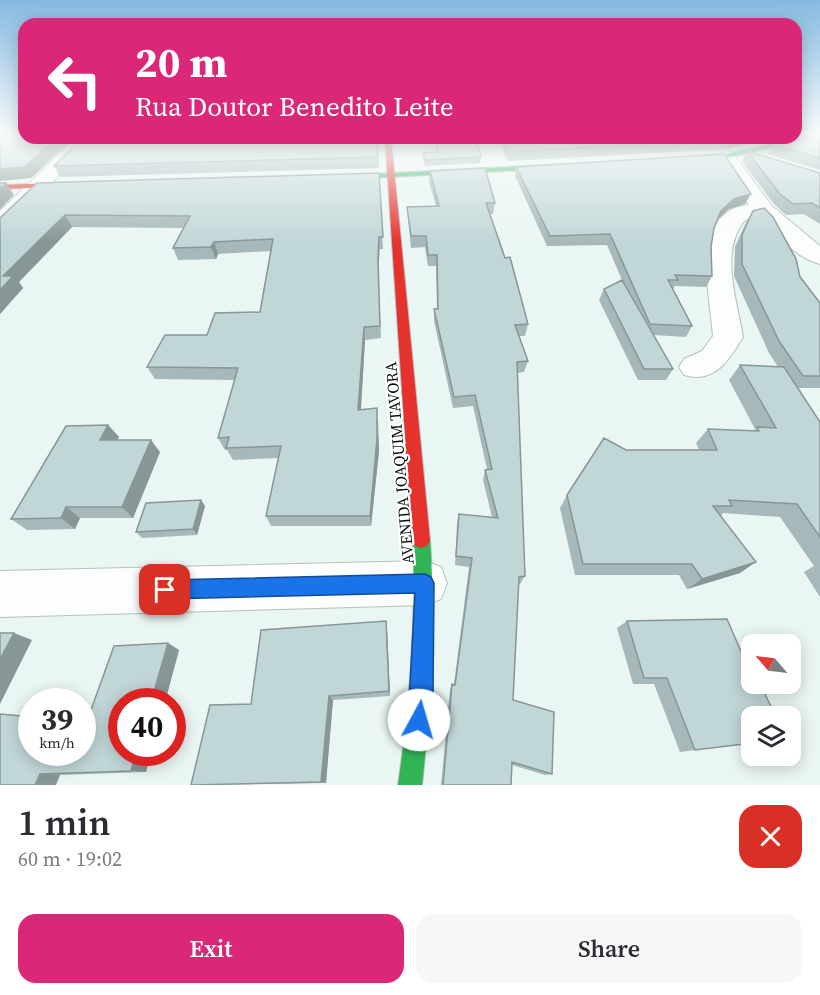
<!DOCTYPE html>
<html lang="en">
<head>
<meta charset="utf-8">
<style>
	body { margin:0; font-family:"Source Serif 4",serif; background:#f7f7f7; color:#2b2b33; height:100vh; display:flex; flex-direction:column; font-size:22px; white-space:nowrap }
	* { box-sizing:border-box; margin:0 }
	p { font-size:20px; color:#7c7c81 }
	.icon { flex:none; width:33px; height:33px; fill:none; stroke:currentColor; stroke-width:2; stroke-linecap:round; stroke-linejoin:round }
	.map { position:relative; height:785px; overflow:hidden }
	.drawer { display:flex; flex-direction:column; background:#fff; flex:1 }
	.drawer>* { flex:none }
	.top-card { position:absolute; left:18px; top:18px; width:784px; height:126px; border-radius:18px; box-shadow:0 3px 15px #0003; background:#db2777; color:#fff; overflow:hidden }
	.needle { width:39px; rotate:298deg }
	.tools { position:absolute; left:741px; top:634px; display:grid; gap:12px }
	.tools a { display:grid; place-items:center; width:60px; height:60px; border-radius:12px; background:#fff; box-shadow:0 3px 15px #0003; font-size:30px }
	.speed { position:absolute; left:18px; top:688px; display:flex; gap:12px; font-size:30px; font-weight:700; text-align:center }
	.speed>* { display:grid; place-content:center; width:78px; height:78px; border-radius:50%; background:#fff; box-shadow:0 3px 15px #0003; line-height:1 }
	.speed small { font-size:15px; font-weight:400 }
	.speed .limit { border:9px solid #d22; background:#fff; color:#111 }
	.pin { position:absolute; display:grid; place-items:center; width:51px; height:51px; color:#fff; margin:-26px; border-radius:12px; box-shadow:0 3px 9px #0006 }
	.me { position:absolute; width:66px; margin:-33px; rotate:6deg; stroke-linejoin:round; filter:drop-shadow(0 0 4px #0008) }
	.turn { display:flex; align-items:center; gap:21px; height:126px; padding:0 18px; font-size:27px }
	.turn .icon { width:78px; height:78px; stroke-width:2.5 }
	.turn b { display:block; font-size:42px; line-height:51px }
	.round { display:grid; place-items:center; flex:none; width:63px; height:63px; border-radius:18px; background:#f7f7f7 }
	.summary { display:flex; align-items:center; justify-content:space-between; height:102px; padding:0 18px }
	h1 { font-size:36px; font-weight:600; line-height:45px }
	.primary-button { display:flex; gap:12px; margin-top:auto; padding:12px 18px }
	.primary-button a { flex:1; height:69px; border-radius:18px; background:#db2777; color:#fff; font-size:24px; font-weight:600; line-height:69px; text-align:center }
	.primary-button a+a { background:#f7f7f7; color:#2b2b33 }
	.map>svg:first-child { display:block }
</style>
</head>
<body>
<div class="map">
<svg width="820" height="785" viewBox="0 0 820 785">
	<rect width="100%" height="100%" fill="#eaf6f3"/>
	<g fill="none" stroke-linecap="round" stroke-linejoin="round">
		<g stroke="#b6c0bd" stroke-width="2">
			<path id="street" d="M76,138H95L8,228L0,230V211Z
				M726,151L732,152L772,206L820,246V264C796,258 775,234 758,217L745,220C719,251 737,300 743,337C729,360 715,384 684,375L679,367L684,359L702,351L713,336C710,297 689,210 749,205L717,156Z
				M425,561L441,567L447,583L441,599L425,605L0,617V571Z"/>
		</g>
		<g stroke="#b6c0bd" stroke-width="2">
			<path id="fast" d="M820,137V141L788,144L726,158L679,161L675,159L679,157L726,154L788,140Z
				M562,164H565V168L335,180L331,178L335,176Z
				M421,532L427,534L430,540C436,622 431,703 422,785H398C410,703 417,623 412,540L415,534Z"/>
		</g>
		<g stroke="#b6c0bd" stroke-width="2">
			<path id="jam" d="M385,138H391L430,540L427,546L421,548L415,546L412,540Z
				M82,182V186H79L0,189V185Z"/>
		</g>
		<use href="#street" fill="#fcfefd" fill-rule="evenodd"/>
		<use href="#fast" fill="#30b455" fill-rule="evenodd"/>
		<use href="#jam" fill="#e5322d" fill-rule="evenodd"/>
	</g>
	<path fill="#a6b8b9" d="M820,137V170L768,154L773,144Z
		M377,138L379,168L60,177L54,166Z
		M501,138L606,141L604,138H773L726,149L508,161L500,144Z
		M435,143L481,157L480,163L425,166L423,158V153L436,152Z
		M747,151L820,173V224L804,214L786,215L774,204L742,161Z
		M516,167L745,204L729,209L717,220L714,228L711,247L712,276L706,287L675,286L673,289L692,326L686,337L654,335L673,369L666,380H638L599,300L604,289L622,280L607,245L547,246L515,176Z
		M430,171L495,203L493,214H490L528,324L525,336H519L528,361L524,372L517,373L525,576L520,584L518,585L513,700L552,774L545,775L512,765L511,785H441L450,689L452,684H454L469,567L455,565L457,523L459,514L492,517L483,480L485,470L487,469L473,406L453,408L434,321V309H437L436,266H428L425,247L411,248L408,218L407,207L436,206L429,182Z
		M379,173L383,249H380L378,272L381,338L365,340L361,409L378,420L379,451L371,526H271L266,516L279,458L233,460L227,450H225L218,438L235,380L155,379L147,367L207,335L260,312L271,251L218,254L216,259L178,260L173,248L184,228L72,227L19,282L23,288L0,314V218Z
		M753,211L820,303V388H798L820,422V597L804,572L814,566L780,517L723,513L721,516L740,573L687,589L679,575H575L560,508L567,495L626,450H699L696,443L708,429L754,431L755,429L729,380L740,365L778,367L769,353L734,276L735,247L746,222Z
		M108,425L119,437L117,440L160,452L133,518H80L75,529L27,530L11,519Z
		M201,500L205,506L197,535L142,538L136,532Z
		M627,621L758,693L752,743L680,752L654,684H633L617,628Z
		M387,629L390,696L333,700L326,783L191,785L251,704Z
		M179,650L146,772L60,775L0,785L87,721Z"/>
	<path fill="#879696" d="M796,133H811L796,134Z
		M57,138H74L31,178L0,181V169Z
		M735,138H773L726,149L730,139Z
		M6,183L14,195L0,209V189Z
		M751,194L745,204L729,209L716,221L721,211L734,199Z
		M65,215L72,227L19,282L23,288L0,314V290L3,276Z
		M214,242L218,254L216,259L211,247Z
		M364,327L365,340L360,422L358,410Z
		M377,408L379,451L371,526L370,516Z
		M108,425L119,437L111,453L100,440Z
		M151,440L160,452L133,518L122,507Z
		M201,500L205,506L197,535L193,529Z
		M66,507L80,518L75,529L61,518Z
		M756,562L740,573L687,589L702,579Z
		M386,621L387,629L390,696L389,691Z
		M14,633L32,640L0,704V659Z
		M168,643L179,650L165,702H151Z
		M329,696L333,700L326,783L321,782Z
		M136,753H151L146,772L131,771Z
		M40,774L60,775L56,785H35Z"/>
	<path fill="#c1d6d7" stroke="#879696" stroke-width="1.5" d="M7,133H24V138H57L24,167L0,169V137Z
		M820,137V158L773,144Z
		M82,138H377L378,157L54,166Z
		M503,138H589L618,143L614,138H735L730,139L509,152Z
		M476,141L481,157L425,160L423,153L438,152L435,143Z
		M747,151L820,173V208L812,203L793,204L780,194Z
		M724,154L751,194L734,199L721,211L714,228L711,247L712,276L675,275L678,280H668L692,326L650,324L610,234L550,236L516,167Z
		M485,168L495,203H486L505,258L510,257L528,324L515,325L528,361L517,362L525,576L519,577L513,700L554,712L552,774L512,762L511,785H443L452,684L455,685L472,558L456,556L459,514L498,518L485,470L492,469L475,395L454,397L434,309H438L437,255H428L426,236H411L407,207L439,206L430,171Z
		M379,173L383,237H379L378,259L380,326L364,327L358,410L377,408V439L370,516H266L281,446L226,448L229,437L218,438L238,368L147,367L165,335H207L215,313L260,312L273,239L214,242L211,247L173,248L190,216L65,215L3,276H13L0,290V218L37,183Z
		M0,183H6L0,189Z
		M764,208L773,217L796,259L800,277L820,303V376H803L779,341L742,264V235L753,211Z
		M622,280L673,369H644L604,289Z
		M740,365L784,367L820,422V537L797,504L729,500L732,506H713L756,562L702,579L692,564H583L567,495L604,438L626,450H717L708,429L759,431L757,427L776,428Z
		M108,425L100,440H151L122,507H66L61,518L11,519L66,426Z
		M201,500L193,529L136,532L146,503Z
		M727,619L752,677V684H754L758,693L764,692L776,717H752V743L695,750L667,678H644L627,621Z
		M386,621L389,691L329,696L321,782L191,785L210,705L251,704L261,630Z
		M0,633H14L0,659Z
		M168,643L151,702H122V753H136L131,771L40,774L35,785H0V714L32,717V753H82V721H87L114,646Z"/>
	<linearGradient id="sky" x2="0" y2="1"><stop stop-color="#85b9e1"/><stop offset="0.55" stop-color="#f6fbfa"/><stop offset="1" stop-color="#f6fbfa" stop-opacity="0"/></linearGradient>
	<rect width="820" height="243" fill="url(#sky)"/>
	<path fill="#1a73e8" stroke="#114b97" stroke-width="1.5" d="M425,574L431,577L434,583L433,698L427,727L419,731L411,727L408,720L415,593L165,599L159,596L156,590L159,583L165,580Z"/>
	<g text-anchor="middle" stroke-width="4.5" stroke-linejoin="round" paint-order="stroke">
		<g font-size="16" fill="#070d0c" stroke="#fff">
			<text transform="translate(399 463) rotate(-95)" y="6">AVENIDA JOAQUIM TAVORA</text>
		</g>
	</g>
</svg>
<div class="tools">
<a><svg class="needle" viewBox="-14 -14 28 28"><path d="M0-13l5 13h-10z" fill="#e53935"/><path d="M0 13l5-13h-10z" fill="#7c7c81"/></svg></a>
<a><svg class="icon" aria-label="layers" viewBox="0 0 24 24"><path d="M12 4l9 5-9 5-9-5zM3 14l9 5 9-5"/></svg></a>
</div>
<div class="speed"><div>39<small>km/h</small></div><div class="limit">40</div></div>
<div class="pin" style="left:165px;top:590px;background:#d93025"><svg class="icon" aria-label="arrive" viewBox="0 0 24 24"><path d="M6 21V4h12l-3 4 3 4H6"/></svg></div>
<svg class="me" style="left:419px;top:720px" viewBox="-20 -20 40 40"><circle r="19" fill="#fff"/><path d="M0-13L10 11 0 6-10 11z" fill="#1a73e8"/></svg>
<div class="top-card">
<div class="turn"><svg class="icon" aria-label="left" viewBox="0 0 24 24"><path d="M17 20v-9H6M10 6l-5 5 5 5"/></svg><div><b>20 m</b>Rua Doutor Benedito Leite</div></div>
</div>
</div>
<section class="drawer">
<div class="summary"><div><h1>1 min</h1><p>60 m · 19:02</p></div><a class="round" style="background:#d93025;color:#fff"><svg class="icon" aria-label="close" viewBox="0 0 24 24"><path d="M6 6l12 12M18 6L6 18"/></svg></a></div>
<div class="primary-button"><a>Exit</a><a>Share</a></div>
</section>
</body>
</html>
